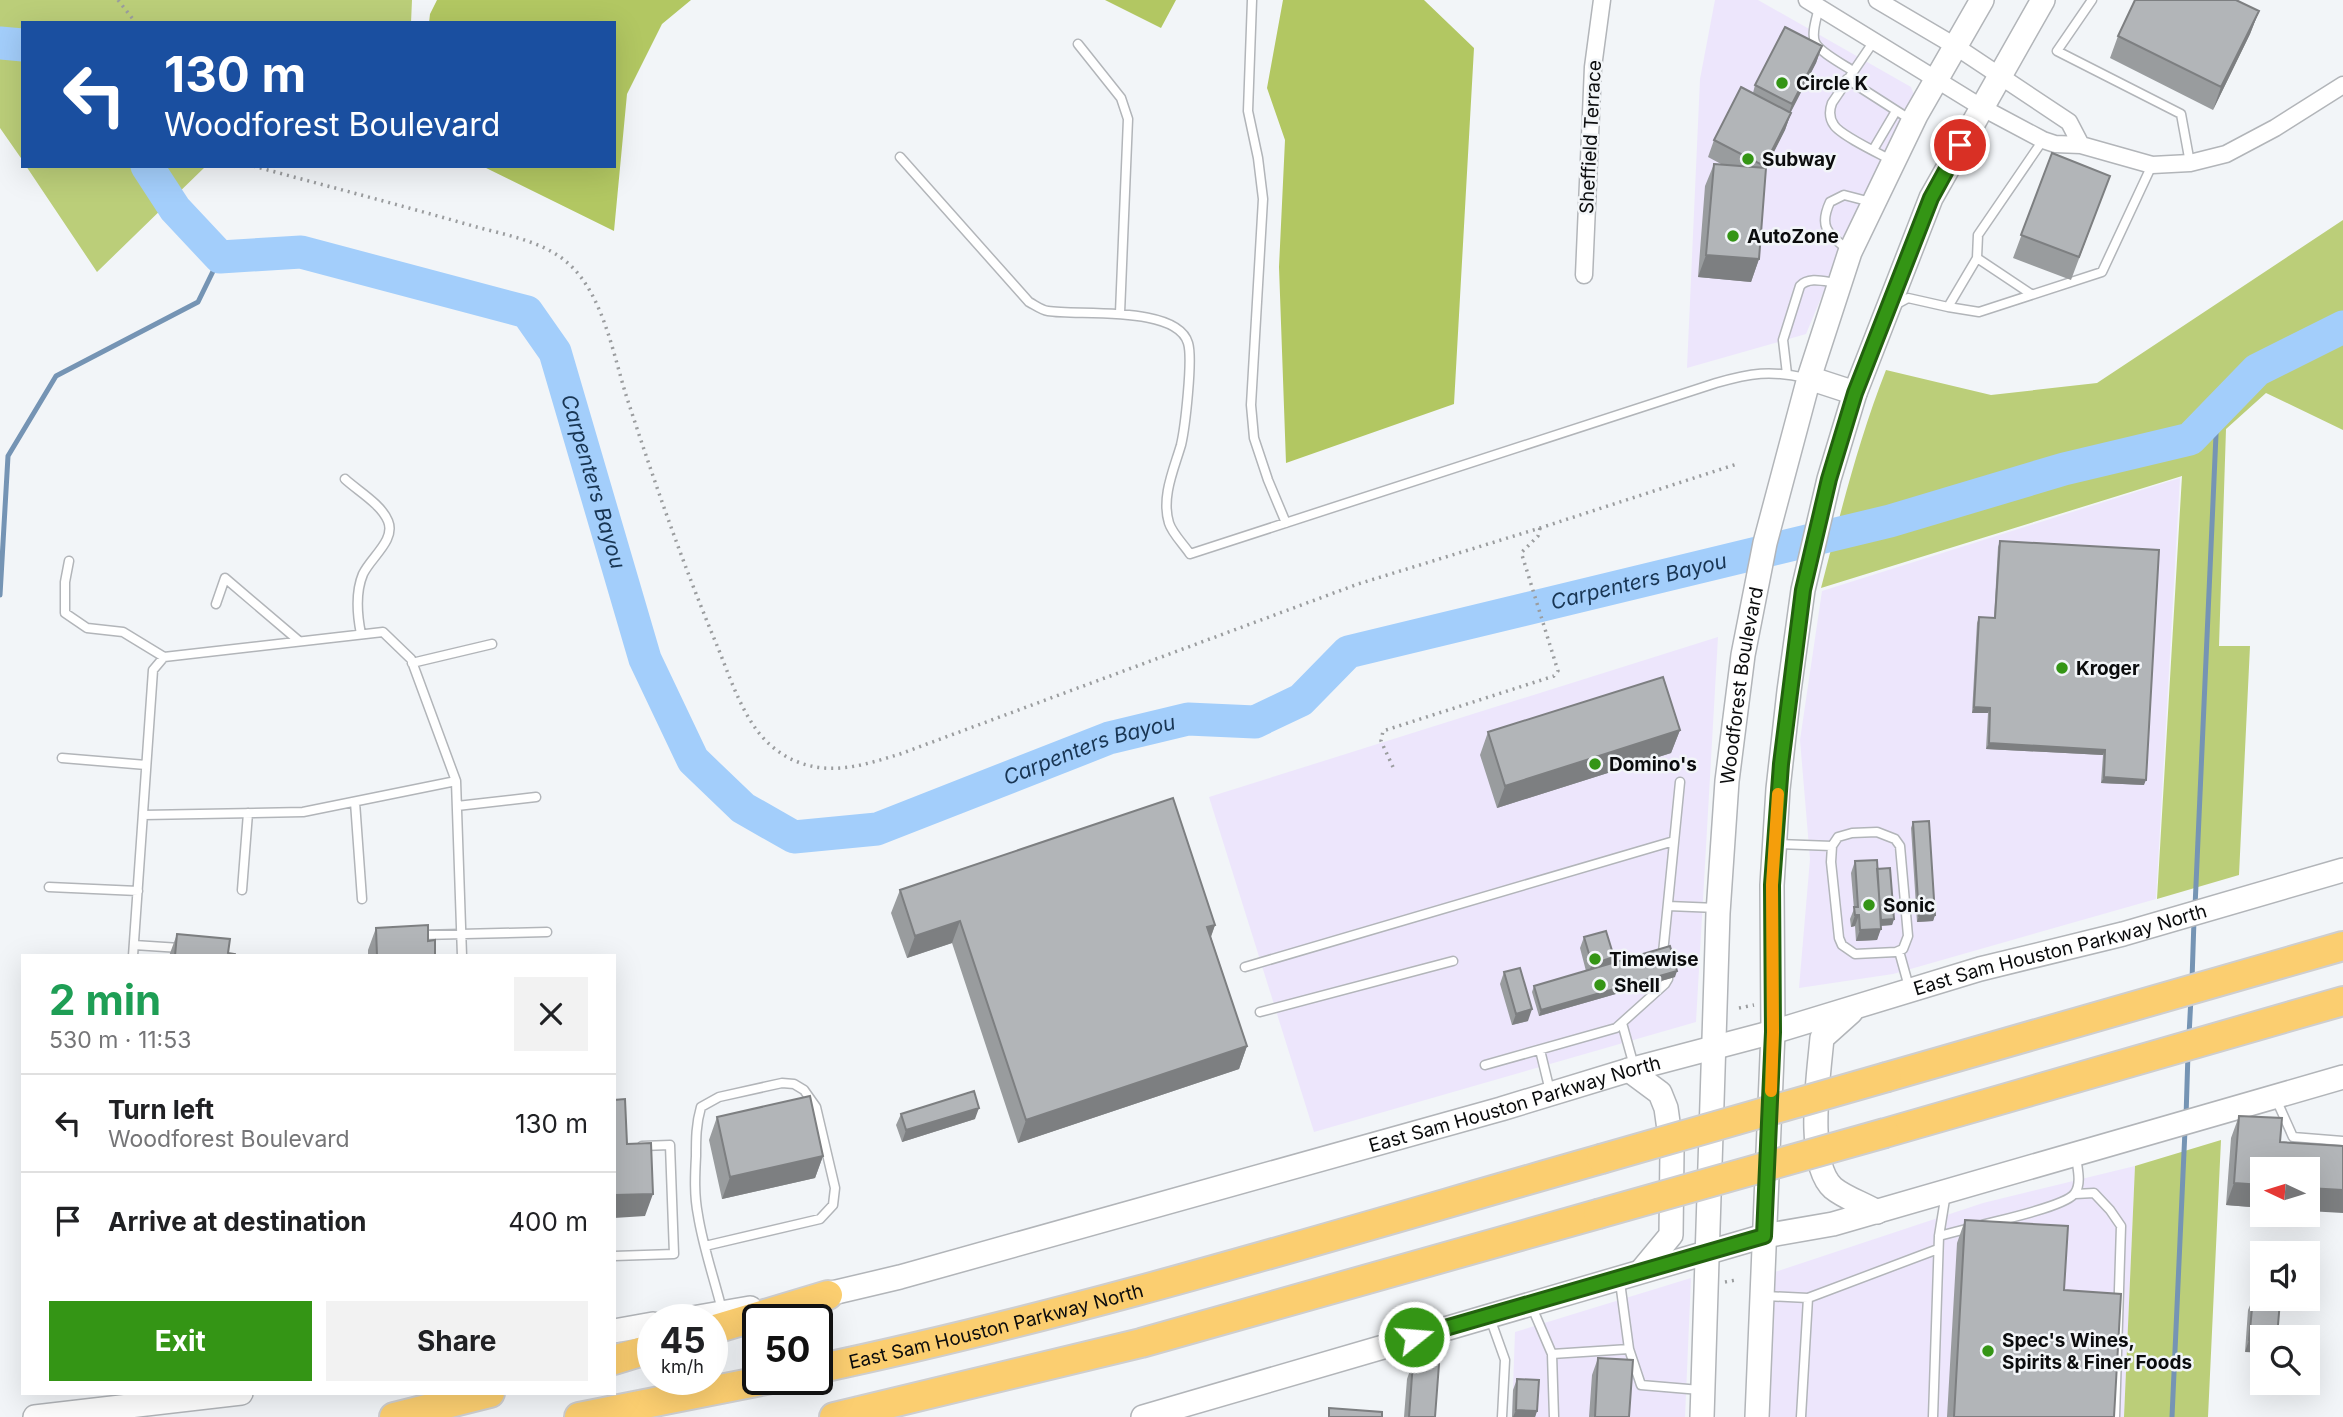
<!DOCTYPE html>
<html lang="en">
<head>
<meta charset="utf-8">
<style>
	body { margin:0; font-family:Inter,sans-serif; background:#f2f2f2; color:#202124; height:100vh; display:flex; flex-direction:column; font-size:26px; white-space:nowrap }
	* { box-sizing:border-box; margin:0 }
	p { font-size:23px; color:#757577 }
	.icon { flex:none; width:38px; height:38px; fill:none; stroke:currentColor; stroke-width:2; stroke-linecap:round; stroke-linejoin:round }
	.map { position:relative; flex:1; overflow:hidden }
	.side { position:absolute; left:21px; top:954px; width:595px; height:441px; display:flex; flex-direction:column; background:#fff; border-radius:0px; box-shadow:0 7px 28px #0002 }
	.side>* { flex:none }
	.top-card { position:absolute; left:21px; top:21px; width:595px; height:147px; border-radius:0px; box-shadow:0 7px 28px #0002; background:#1a4fa0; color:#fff; overflow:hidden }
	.needle { width:46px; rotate:274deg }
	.buttons { position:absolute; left:2250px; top:1157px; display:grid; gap:14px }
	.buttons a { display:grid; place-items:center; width:70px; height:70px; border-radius:0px; background:#fff; box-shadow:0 7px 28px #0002; font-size:35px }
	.speed { position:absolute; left:637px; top:1304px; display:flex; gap:14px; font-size:35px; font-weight:700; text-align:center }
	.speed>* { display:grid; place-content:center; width:91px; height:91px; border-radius:50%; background:#fff; box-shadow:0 7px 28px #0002; line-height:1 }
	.speed small { font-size:18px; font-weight:400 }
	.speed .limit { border:4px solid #111; border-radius:10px; background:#fff; color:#111 }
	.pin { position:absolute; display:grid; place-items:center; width:60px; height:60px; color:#fff; margin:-30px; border:4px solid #fff; border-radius:50%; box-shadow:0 2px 7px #0007 }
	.me { position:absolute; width:77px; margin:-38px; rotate:73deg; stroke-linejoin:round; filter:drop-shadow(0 0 5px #0008) }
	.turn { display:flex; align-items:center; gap:24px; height:147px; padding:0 28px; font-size:32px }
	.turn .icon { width:91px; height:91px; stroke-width:2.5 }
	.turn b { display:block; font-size:49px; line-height:60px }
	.round { display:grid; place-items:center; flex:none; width:74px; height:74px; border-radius:0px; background:#f2f2f2 }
	.overview { display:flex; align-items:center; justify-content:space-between; height:119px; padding:0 28px }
	h1 { font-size:42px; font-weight:700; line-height:52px; color:#1e9e55 }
	.primary-button { display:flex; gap:14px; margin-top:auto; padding:14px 28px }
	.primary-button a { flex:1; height:80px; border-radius:0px; background:#349515; color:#fff; font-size:28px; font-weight:700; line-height:80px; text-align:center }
	.primary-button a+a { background:#f2f2f2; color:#202124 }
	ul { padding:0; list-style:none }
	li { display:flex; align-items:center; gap:21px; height:98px; padding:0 28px; border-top:2px solid #e0e0e0 }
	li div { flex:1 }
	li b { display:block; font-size:26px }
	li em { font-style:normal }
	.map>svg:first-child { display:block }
</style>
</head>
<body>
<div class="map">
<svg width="2343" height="1417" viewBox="0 0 2343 1417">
	<rect width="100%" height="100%" fill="#f2f5f8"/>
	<path fill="#ede6fc" d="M1715,0H1758L1911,87L1916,100L1854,219L1806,334L1687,368L1700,79Z
		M2180,478L2156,899L1893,974L1799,988L1810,859L1800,740L1822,591Z
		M1718,637L1696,1022L1314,1132L1209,797Z
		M2135,1166L2124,1417H1767L1775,1272L1983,1203Z
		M1691,1278L1685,1417H1512L1515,1332Z"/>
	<path fill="#bbce79" d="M0,0H412L411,23H23V161L0,128Z
		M26,166H206L97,272Z
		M2343,220V430L2266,393L2226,429L2219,646H2250L2239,875L2157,899L2182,476L1821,588C1840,515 1858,441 1886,370L1991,395L2097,383Z
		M2221,1140L2208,1417H2124L2135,1166Z"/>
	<path fill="#b2c762" d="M437,0H691L662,24L627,94L614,231L482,166H614V23H429L430,14Z
		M1105,0H1176L1161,28Z
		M1283,0H1424L1474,48L1454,404L1286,463L1279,267L1285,140L1267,88Z"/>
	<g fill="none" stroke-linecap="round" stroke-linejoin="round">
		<path stroke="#7594b4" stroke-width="5" d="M0,595L8,456L56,376L198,302L220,257
			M2195,907L2217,412
			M2192,980L2194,920
			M2189,1036L2191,997
			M2186,1117L2188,1053
			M2172,1417L2185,1130"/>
		<g stroke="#a3cefb" stroke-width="33">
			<path d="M0,43L23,45"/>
			<path id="s1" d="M147,166L175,209L220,257L301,252L527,312L555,352L645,659L693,760L743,808L794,837L877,829L1109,738L1188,719L1255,722L1301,700L1348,652L1890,521L2064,469L2190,439L2257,370L2343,327"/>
		</g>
		<g stroke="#b2b5b9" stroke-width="11">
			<path id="service" d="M1252,0L1248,111L1258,158L1263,199L1251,405L1254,438L1268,480L1286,523
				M2092,0L2057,51L2181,114L2190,163
				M1819,7C1817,17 1811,33 1815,42C1818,51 1844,65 1853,71
				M1874,41L1832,103C1829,111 1829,118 1834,125C1840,135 1880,154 1893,161
				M1078,44L1121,98L1128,119L1120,313
				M1847,79L1911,120
				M1873,150L1896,111
				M900,157L1029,302C1035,305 1041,310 1048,311C1079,316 1177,305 1188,343C1193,359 1185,428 1181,445C1174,469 1161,497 1169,523C1172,533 1184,545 1190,554L1716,383C1751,373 1770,370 1806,378
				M1848,250C1829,234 1818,228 1830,202L1844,195L1871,202
				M1977,258L2031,294
				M1897,304L1908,298L1948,307L1979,312L2102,272L2152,165
				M1948,307L1977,258L1978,235L2043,140
				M1787,374L1783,340L1800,286C1809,276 1826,282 1837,283
				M345,479C358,491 381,504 388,521C396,540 371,557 363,574C355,593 357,614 361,634
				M69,561L65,582V613L87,628L123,632L164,657
				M216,604L225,578L299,641
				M412,663L492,644
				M62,758L146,765
				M355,802L362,899
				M457,806L536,797
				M143,815L303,812L456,781
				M1877,832L1895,839L1900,846L1908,936L1903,949L1896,952L1855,954L1842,945L1839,938L1831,862L1832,846L1838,837L1852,833Z
				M1778,844L1832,846
				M49,887L138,891
				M242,890L248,813
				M1668,906L1717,908
				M420,935L547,932
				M134,945L180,948
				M1899,951L1909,987
				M1663,953L1680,782
				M133,956L153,670L164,657L383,632L411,659L456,781L462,956
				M1245,967L1674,841
				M1260,1012L1453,961
				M1622,1023L1634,1066
				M1540,1050L1550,1091
				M1485,1065L1616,1028L1665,984L1668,979
				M2276,1099L2293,1137L2343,1141
				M2075,1194L2094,1193L2110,1210L2121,1226L2115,1417
				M1982,1225C2000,1220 2067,1206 2075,1193C2082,1183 2077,1167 2076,1156
				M1939,1236L1970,1228
				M705,1246L820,1219L833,1205L835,1188L816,1107L804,1090L794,1084L782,1083L719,1097L701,1107C696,1124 696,1139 696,1156C695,1175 694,1195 698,1215C703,1247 714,1278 722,1310
				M614,1256L674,1254L670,1145L642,1146
				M1620,1282L1629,1349L1641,1385L1700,1390
				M1765,1296L1808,1298L1938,1249
				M1531,1305L1552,1354L1554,1417
				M1490,1318L1505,1360L1502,1417
				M1552,1354L1629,1349
				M1801,1417L1808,1298
				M1933,1417L1939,1236L1946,1193"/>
		</g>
		<g stroke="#b2b5b9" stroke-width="19">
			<path id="minor" d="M1807,0L1981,107L2043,140L2055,144L2081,145L2152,165L2190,163L2226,154L2275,128L2343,85
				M1877,0L1955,46L2069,122L2081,145
				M1584,275L1593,67L1602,0"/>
		</g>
		<g stroke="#b2b5b9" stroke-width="26">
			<g id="secondary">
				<path d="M1809,378L1855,393"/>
				<path d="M1851,1012L1822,1038C1819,1073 1805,1163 1833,1188C1845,1198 1864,1204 1877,1212"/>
				<path d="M1629,1070L1660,1093L1666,1108L1672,1151L1671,1235L1642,1270"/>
				<path id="s2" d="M811,1298L900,1277L1501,1109L1629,1070L1773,1032L1980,969L2123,934L2343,870"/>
				<path d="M681,1320L750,1308"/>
				<path d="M614,1331L653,1324"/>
				<path d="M35,1417L241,1393"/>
				<path d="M1143,1417L1764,1236L1833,1224L2343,1077"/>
				<path id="s3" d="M1702,1417L1718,913L1727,781L1743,655L1765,543L1809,378L1850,252L1916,115L1982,0"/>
				<path d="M1757,1417L1773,1032L1772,885L1778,789L1789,691L1803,590L1829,479L1855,393L1931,198L2043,0"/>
			</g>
		</g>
		<g stroke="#cececf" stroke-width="32">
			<g id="motorway">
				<path d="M1887,1077L2343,946"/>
				<path d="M1885,1133L2343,1001"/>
				<path d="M712,1330L828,1295"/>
				<path d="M614,1360L653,1348"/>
				<path id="s4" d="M817,1369C1082,1313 1341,1233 1601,1159"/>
				<path d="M394,1417L490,1393"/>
				<path d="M579,1417L771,1379"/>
				<path d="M834,1417L1141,1343L1598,1214"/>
			</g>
		</g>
		<path stroke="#9b9d9f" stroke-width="3.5" stroke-dasharray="2 5" stroke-linecap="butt" d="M118,0L136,23
			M253,166C327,186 400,205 473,226C505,235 545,241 570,265C603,296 613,353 626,395C653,478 682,562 716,643C728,672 738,704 756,729C768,746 787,760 807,765C839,774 870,763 900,754L1358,584L1540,528L1737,464
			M1393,767L1381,741L1383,731L1554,676L1558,671L1522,555V552L1538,536L1540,528
			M1739,1008L1754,1005
			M1725,1282L1736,1280"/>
		<use href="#service" stroke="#fff" stroke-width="8"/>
		<use href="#minor" stroke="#fff" stroke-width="16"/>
		<use href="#secondary" stroke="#fff" stroke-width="23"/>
		<use href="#motorway" stroke="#fbce70" stroke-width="28"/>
		<g stroke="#cececf" stroke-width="32" stroke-linecap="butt">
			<path id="motorway-bridge" d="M1601,1159L1887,1077
				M1598,1214L1885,1133"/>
		</g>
		<use href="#motorway-bridge" stroke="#fbce70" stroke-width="28"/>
	</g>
	<path fill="#999c9e" d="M2259,11L2250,34L2213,110L2110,58L2118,36Z
		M1822,46L1816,63L1791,112V113L1785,130L1766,168L1759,259L1751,282L1698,277L1705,186L1714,164H1721L1708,157L1714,140L1753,93L1755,85Z
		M2052,153L2110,176L2071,280L2013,258Z
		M2000,541L2144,785L2101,783L2103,755L1986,749L1988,713H1972L1977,623L1979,617L1994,618L1998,547Z
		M1680,730L1671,753L1497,808L1480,755L1488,732Z
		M1913,822L1935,915L1933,921L1917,922L1911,828Z
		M1855,861L1877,869L1894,919L1892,925L1881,926L1877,940L1856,941L1855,926L1851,927L1850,919L1854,909L1851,873Z
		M900,890L1215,925L1211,937L1247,1046L1239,1069L1018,1143L952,943L907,958L891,913Z
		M376,928L428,941L435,956H368V950Z
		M177,934L228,953L235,956H169Z
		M1584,937L1614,957L1612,963L1675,977L1539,1016L1532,992L1534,986L1586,971L1580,948Z
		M1504,972L1528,1021L1512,1025L1500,984Z
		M901,1114L975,1119L902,1142L896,1125Z
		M2239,1116L2263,1169V1208L2226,1205L2231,1138Z
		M717,1117L823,1156L815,1178L722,1199L709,1140Z
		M1965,1220L2064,1290L2114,1417H1947L1957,1243Z
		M2253,1298L2280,1301L2245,1352L2248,1310Z
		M1598,1358L1629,1417H1589L1592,1375Z
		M1413,1362L1435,1417H1404L1407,1379Z
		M1517,1379L1537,1411L1535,1417H1512L1513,1390Z"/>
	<path fill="#7d7f81" d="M2259,11L2250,34L2213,110L2221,87Z
		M1822,46L1816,63L1786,121L1792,104Z
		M1791,113L1785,130L1758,183L1764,166Z
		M1706,255L1759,259L1751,282L1698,277Z
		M1974,707L1990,708L1988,713H1972Z
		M1680,730L1671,753L1497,808L1505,786Z
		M1989,743L2105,750L2103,755L1986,749Z
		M2104,777L2146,780L2144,785L2101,783Z
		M1855,915H1859L1855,926L1851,927Z
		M1935,915L1933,921L1917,922L1919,916Z
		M1894,919L1892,925L1876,926L1878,920Z
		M960,921L952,943L907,958L915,936Z
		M1215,925L1207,947V927Z
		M1881,929L1877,940L1856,941L1860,930Z
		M1614,957L1610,969L1588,975L1592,964Z
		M1677,971L1675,977L1539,1016L1541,1010Z
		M1532,1009L1528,1021L1512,1025L1516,1014Z
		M1247,1046L1239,1069L1018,1143L1026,1120Z
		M979,1108L975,1119L902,1142L906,1130Z
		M823,1156L815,1178L722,1199L730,1177Z
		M2234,1183L2263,1185V1208L2226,1205Z
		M2308,1188L2343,1190V1213L2308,1211Z
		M653,1194L645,1216L614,1218V1195Z
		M2249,1340L2263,1341V1353L2245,1352Z
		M1516,1410L1537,1411L1535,1417H1513Z"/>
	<path fill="#b2b5b8" stroke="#7d7f81" stroke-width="2" d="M2135,0H2236L2259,11L2221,87L2118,36Z
		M1785,27L1822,46L1792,104L1755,85Z
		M1741,87L1791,113L1764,166L1714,140Z
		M2052,153L2110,176L2079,257L2021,235Z
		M1714,164L1766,168L1759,259L1706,255Z
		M2000,541L2159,550L2146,780L2104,777L2105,750L1989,743L1990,708L1974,707L1979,617L1995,618Z
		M1663,677L1680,730L1505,786L1488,732Z
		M1173,798L1215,925L1207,927L1247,1046L1026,1120L960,921L915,936L900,890Z
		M1929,821L1935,915L1919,916L1913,822Z
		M1877,860L1881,929L1860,930L1859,915H1855L1854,907H1858L1855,861Z
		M1890,868L1894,919L1881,920L1877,869Z
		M428,925V941L435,940V956H377L376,928Z
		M1606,931L1614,957L1592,964L1584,937Z
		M177,934L230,939L228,953L235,954V956H175Z
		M1670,946L1677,971L1541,1010L1534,986Z
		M1520,968L1532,1009L1516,1014L1504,972Z
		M974,1091L979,1108L906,1130L901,1114Z
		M810,1096L823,1156L730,1177L717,1117Z
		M625,1099L627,1144L651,1143L653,1194L614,1195V1100Z
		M2239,1116L2282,1118L2280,1142L2343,1146V1190L2308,1188V1169H2263V1185L2234,1183Z
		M1965,1220L2068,1226L2064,1290L2121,1294L2114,1417H1954Z
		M2253,1298L2280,1301L2277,1337H2263V1341L2249,1340Z
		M1598,1358L1633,1360L1629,1417H1595Z
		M1413,1362L1439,1364L1435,1417H1409Z
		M1517,1379L1539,1380L1537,1411L1516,1410Z
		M1329,1408L1382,1412V1417H1329Z"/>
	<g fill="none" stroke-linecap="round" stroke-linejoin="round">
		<g stroke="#22610e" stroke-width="18">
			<path id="route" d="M1414,1337L1764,1236L1773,1032L1772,885L1781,764L1803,590L1829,479L1855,393L1931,198L1960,145"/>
		</g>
		<use href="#route" stroke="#349515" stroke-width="12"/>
		<path stroke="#f59e0b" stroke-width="12" d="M1771,1091L1773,1032L1772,885L1778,794"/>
	</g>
	<g fill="#349515" stroke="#f2f5f8" stroke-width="2.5">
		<circle cx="1782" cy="83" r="7"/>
		<circle cx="1748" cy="159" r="7"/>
		<circle cx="1733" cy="236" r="7"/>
		<circle cx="2062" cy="668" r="7"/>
		<circle cx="1595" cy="764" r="7"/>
		<circle cx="1869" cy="905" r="7"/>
		<circle cx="1595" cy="959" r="7"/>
		<circle cx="1600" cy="985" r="7"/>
		<circle cx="1988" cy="1351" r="7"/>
	</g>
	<g text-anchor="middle" stroke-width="5" stroke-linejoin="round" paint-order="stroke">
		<g font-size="19" font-weight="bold" fill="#0b0c0d" stroke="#f2f5f8" text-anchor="start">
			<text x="1796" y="90">Circle K</text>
			<text x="1762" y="166">Subway</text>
			<text x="1747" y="243">AutoZone</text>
			<text x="2076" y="675">Kroger</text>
			<text x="1609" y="771">Domino's</text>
			<text x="1883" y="912">Sonic</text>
			<text x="1609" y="966">Timewise</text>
			<text x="1614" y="992">Shell</text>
			<text x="2002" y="1347">Spec's Wines,<tspan x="2002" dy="22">Spirits &amp; Finer Foods</tspan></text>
		</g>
		<g font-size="19" fill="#0b0c0d" stroke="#f2f5f8">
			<text transform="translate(1590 137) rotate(-87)" y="7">Sheffield Terrace</text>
			<text dy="7" stroke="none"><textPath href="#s3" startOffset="733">Woodforest Boulevard</textPath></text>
			<text dy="7" stroke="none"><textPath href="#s2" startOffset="1297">East Sam Houston Parkway North</textPath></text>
			<text dy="7" stroke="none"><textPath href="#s2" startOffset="730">East Sam Houston Parkway North</textPath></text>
			<text dy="7" stroke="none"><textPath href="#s4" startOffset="184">East Sam Houston Parkway North</textPath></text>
		</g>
		<g font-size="21" font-style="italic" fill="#183553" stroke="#f2f5f8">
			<text dy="7" stroke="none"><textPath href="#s1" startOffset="616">Carpenters Bayou</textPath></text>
			<text dy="7" stroke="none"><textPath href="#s1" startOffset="1939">Carpenters Bayou</textPath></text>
			<text dy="7" stroke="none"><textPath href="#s1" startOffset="1351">Carpenters Bayou</textPath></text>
		</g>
	</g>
</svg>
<div class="buttons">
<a><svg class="needle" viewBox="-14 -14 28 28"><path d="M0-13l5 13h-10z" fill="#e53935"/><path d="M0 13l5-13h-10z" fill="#757577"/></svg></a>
<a><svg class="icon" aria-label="sound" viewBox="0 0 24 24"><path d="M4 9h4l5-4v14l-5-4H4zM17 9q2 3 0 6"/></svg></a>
<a><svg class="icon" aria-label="search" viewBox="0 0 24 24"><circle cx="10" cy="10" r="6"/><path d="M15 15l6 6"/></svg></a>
</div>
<div class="speed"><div>45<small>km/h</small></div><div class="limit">50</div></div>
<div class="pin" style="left:1960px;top:145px;background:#d93025"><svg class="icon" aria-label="arrive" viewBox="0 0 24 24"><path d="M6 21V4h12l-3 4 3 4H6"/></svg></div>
<svg class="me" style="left:1414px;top:1337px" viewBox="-20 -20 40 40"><circle r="17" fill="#349515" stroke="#fff" stroke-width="3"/><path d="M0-11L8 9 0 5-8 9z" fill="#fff"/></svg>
<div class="top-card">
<div class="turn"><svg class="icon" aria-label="left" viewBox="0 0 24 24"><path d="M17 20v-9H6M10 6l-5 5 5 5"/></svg><div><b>130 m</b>Woodforest Boulevard</div></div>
</div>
<section class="side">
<div class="overview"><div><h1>2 min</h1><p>530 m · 11:53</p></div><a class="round"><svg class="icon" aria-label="close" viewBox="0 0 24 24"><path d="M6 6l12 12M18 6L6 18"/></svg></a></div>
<ul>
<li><svg class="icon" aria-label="left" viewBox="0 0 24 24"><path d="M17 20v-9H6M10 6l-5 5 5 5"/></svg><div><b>Turn left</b><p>Woodforest Boulevard</p></div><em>130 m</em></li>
<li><svg class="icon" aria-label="arrive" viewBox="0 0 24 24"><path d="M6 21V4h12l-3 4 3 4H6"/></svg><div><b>Arrive at destination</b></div><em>400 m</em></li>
</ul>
<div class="primary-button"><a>Exit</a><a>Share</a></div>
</section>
</div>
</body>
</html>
